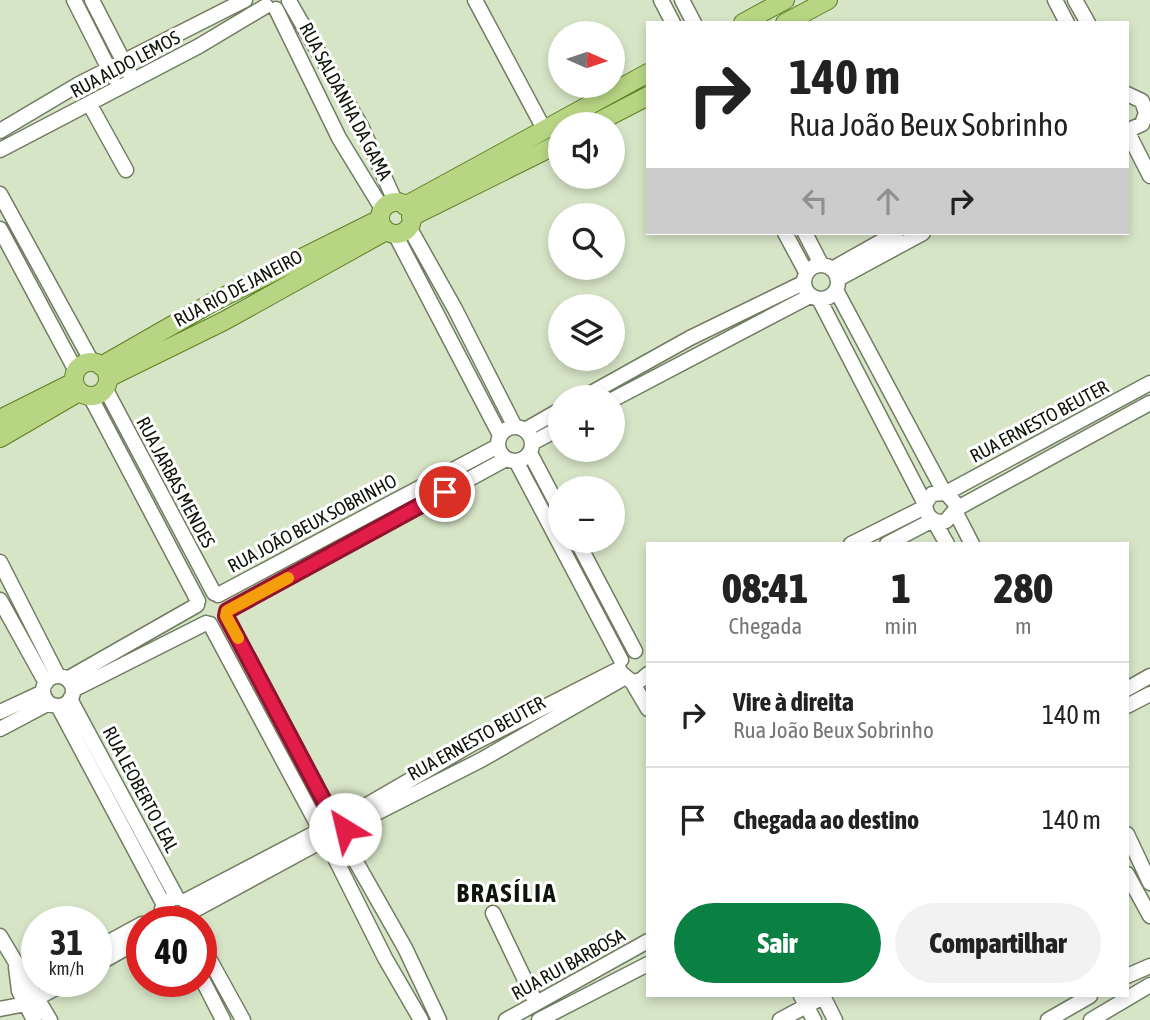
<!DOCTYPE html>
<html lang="pt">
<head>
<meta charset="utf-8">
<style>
	body { margin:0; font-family:"Asap Condensed",sans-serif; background:#f2f2f2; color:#222; height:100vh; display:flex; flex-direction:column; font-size:26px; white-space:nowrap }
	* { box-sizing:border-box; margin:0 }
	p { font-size:23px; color:#767676 }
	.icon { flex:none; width:38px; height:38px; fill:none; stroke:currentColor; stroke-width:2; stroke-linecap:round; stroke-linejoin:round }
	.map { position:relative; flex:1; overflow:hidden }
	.details { position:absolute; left:646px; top:542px; width:483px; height:455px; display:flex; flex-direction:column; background:#fff; border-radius:0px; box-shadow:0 4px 10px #0003 }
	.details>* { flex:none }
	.top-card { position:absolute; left:646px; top:21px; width:483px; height:214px; border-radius:0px; box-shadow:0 4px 10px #0003; background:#fff; color:#222; overflow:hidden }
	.needle { width:46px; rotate:93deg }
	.fabs { position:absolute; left:548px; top:21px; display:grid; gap:14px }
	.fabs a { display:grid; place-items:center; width:77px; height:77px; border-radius:50%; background:#fff; box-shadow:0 4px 10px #0003; font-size:35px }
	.speed { position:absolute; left:21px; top:906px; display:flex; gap:14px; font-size:35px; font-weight:700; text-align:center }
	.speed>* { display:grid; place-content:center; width:91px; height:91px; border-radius:50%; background:#fff; box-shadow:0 4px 10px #0003; line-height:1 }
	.speed small { font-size:18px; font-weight:400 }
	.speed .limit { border:10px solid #d22; background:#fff; color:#111 }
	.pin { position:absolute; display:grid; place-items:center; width:60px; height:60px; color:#fff; margin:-30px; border:4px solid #fff; border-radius:50%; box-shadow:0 2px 7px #0007 }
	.me { position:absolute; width:77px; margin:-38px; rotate:324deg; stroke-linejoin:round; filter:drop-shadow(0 0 5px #0008) }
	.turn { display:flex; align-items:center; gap:24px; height:147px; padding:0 28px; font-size:32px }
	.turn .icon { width:91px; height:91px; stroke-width:2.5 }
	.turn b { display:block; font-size:49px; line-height:60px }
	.lanes { display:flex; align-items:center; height:66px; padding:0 28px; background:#0003; justify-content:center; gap:35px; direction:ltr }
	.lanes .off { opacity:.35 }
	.eta { display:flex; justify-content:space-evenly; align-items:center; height:119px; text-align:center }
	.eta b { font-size:42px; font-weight:800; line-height:49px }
	.action { display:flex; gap:14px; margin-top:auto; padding:14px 28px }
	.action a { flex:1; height:80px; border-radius:42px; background:#0b8043; color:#fff; font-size:28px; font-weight:800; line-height:80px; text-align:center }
	.action a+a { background:#f2f2f2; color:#222 }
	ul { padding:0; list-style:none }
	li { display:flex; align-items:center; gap:21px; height:105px; padding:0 28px; border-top:2px solid #e0e0e0 }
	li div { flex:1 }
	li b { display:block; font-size:26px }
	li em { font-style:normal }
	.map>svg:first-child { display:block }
</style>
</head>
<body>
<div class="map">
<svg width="1150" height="1020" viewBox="0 0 1150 1020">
	<rect width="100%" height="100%" fill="#d7e5c7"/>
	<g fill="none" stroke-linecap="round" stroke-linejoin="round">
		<g stroke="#717d62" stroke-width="17">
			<path id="minor" d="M74,0L113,77
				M92,0L133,80
				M475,0L544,129
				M661,0L673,23
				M682,0L694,23
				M1055,0L1067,23
				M1075,0L1088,23
				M289,1L361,126L396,203
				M276,9L339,138L383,210
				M1127,94L1142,101L1146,113L1142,124L1127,131
				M90,105L126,170
				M0,131L79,84L245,0
				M1127,131L1150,176
				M0,150L199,46L266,6
				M0,194L92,362
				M409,227L455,309L515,427
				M0,229L76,371
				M785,233L806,272
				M805,233L821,264
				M395,234L500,435
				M804 282a17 17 0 1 1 34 0a17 17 0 1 1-34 0Z
				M832,269L896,233
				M838,279L923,233
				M836,290L944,492
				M819,299L925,504C926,517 934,524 946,521L956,509L955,503L946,493L932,494L925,504
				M105,388L214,593
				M90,396L198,601
				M584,397L690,338L803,283
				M612,400L810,296
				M498 444a17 17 0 1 1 34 0a17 17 0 1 1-34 0Z
				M525,430L560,410
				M532,443L560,428
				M530,453L560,510
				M516,461L621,660
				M946,493L1150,383
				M956,509L1150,403
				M955,511L972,544
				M934,521L947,544
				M577,541L635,651
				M851,544L925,507
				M887,544L933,520
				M0,562L58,676
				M218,595L498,446
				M0,600L46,683
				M227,611L506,459
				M226,616L332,816
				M210,624L317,824
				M620,672L632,682L641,680L648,674
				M43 691a15 15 0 1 1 30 0a15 15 0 1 1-30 0Z
				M67,679L197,605
				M632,682L648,709
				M1127,689L1150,676
				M73,690L206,623
				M70,699L177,898
				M58,706L164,905
				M1127,706L1150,694
				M0,712L43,692
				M0,729L49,703
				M341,820L472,744L619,669
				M345,829L481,760L624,678
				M1127,834L1150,883
				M343,839L405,948L439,1020
				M329,846L385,958L421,1020
				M1127,874L1150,916
				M185,901L315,833
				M191,912L320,842
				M493,913L536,1003
				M166,922L162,909L170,900
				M0,936L50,1020
				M201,944L243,1020
				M96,949L142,924
				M96,965L142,939
				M16,967L19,991L34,1020
				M1127,976L1150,966
				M201,977L223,1020
				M801,996L814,1020
				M823,996L835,1020
				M0,1009L26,1004L67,982
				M506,1020L648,941
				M539,1020L648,964
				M780,1020L823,997
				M1048,1020L1090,996
				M1091,1020L1150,985"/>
		</g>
		<g stroke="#5e7f24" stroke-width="20">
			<path id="major" d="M743,23L785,0
				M785,23L828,0
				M594,124L648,96
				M380 218a16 16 0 1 1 32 0a16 16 0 1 1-32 0Z
				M405,206L648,73
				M411,217L560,143
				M74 379a17 17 0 1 1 34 0a17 17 0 1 1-34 0Z
				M101,366L213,302L380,219
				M108,378L224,321L386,231
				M0,419L74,382
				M0,438L79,392"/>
		</g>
		<use href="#minor" stroke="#fff" stroke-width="14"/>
		<use href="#major" stroke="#b8d584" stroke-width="18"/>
	</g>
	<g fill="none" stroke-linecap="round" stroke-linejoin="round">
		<g stroke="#92132f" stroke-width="18">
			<path id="route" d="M345,829L341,820L332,816L226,616L227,611L445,492"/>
		</g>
		<use href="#route" stroke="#e11d48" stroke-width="12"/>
		<path stroke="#f59e0b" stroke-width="12" d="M238,638L226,616L227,611L288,578"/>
	</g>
	<g text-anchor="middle" stroke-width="6" stroke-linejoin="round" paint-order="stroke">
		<g font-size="19" fill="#0f140a" stroke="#fff">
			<text transform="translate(125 64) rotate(-28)" y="7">RUA ALDO LEMOS</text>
			<text transform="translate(346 101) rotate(62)" y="7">RUA SALDANHA DA GAMA</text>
			<text transform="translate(238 288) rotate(-28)" y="7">RUA RIO DE JANEIRO</text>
			<text transform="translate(1039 421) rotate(-28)" y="7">RUA ERNESTO BEUTER</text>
			<text transform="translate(176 482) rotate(62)" y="7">RUA JARBAS MENDES</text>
			<text transform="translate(312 523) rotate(-28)" y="7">RUA JOÃO BEUX SOBRINHO</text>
			<text transform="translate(476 738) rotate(-29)" y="7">RUA ERNESTO BEUTER</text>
			<text transform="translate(141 789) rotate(62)" y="7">RUA LEOBERTO LEAL</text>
			<text transform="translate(568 964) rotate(-29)" y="7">RUA RUI BARBOSA</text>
		</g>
		<g font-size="26" font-weight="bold" letter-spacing="2" fill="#0f140a" stroke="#fff">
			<text x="507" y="902">BRASÍLIA</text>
		</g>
	</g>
</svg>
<div class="fabs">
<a><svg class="needle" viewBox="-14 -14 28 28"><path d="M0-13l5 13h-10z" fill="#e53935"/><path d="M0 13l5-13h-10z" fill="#767676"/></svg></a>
<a><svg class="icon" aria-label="sound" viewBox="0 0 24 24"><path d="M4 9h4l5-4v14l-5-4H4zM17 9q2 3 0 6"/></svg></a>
<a><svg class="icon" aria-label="search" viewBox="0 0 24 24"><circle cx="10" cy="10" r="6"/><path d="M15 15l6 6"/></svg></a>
<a><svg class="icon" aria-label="layers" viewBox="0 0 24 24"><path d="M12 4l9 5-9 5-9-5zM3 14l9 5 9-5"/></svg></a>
<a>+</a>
<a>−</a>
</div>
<div class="speed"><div>31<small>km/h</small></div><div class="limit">40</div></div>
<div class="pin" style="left:445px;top:492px;background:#d93025"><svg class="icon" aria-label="arrive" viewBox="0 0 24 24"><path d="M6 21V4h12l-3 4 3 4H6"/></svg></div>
<svg class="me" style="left:345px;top:829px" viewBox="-20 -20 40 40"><circle r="19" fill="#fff"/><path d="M0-13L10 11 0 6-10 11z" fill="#e11d48"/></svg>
<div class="top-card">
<div class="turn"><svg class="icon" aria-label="right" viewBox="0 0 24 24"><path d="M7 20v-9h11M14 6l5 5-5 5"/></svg><div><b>140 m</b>Rua João Beux Sobrinho</div></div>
<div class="lanes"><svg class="icon off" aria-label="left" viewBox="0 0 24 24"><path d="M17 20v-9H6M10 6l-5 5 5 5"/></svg><svg class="icon off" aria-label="ahead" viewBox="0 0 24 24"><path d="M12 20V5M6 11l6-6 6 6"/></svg><svg class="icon" aria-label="right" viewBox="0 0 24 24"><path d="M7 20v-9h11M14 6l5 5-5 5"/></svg></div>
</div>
<section class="details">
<div class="eta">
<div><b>08:41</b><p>Chegada</p></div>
<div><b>1</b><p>min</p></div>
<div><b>280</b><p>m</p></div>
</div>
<ul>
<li><svg class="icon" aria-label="right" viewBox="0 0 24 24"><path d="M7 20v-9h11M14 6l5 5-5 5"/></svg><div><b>Vire à direita</b><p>Rua João Beux Sobrinho</p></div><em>140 m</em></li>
<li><svg class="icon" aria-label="arrive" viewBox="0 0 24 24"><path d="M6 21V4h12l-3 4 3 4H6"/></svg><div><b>Chegada ao destino</b></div><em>140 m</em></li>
</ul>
<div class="action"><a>Sair</a><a>Compartilhar</a></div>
</section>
</div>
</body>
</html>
